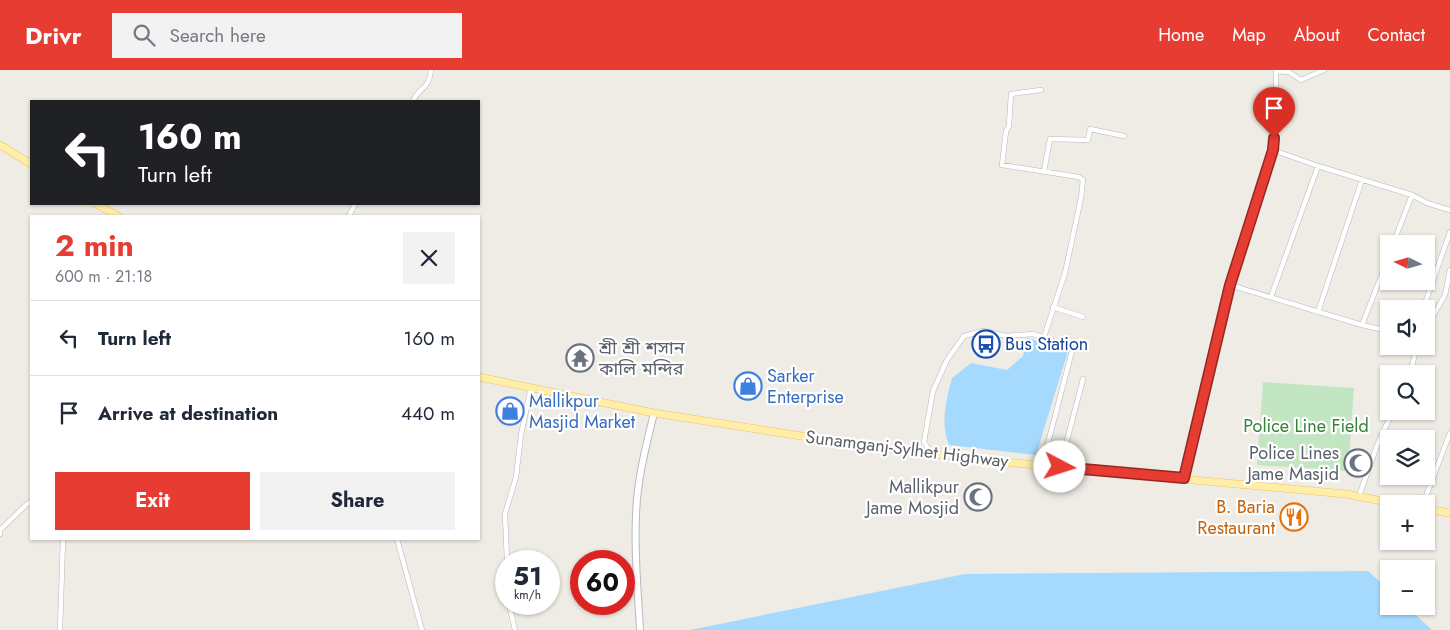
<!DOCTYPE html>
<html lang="en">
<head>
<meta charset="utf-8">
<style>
	body { margin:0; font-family:Jost,"Noto Sans Bengali",sans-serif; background:#f2f2f3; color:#1f2937; height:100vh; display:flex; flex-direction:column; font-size:19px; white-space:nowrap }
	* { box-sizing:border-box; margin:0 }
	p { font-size:16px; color:#747a83 }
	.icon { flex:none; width:28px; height:28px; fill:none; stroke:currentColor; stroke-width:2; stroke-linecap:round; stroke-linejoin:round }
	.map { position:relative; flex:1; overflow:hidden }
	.details { position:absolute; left:30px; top:145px; width:450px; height:325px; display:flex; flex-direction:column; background:#fff; border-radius:0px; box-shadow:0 1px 4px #0004 }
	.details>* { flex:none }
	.banner { position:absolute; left:30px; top:30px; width:450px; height:105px; border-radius:0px; box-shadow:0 1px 4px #0004; background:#202124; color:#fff; overflow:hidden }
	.needle { width:32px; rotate:275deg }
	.fabs { position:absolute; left:1380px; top:165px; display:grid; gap:10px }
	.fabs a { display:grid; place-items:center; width:55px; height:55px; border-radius:0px; background:#fff; box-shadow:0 1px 4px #0004; font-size:25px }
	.speed { position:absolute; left:495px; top:480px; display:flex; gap:10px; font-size:25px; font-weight:700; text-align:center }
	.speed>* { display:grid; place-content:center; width:65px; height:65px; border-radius:50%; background:#fff; box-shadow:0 1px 4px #0004; line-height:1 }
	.speed small { font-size:12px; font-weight:400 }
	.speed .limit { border:8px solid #d22; background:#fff; color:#111 }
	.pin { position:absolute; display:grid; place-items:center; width:42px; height:42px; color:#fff; margin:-51px -21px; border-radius:50% 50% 50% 0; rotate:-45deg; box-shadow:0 0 5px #0007 }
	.pin .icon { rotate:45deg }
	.me { position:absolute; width:55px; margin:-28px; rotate:95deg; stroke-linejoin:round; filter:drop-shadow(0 0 4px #0008) }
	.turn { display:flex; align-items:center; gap:18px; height:105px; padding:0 25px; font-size:22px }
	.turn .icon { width:65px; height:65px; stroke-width:2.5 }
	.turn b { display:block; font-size:35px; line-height:42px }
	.round { display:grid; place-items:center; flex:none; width:52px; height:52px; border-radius:0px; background:#f2f2f3 }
	.head { display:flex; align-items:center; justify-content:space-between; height:85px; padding:0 25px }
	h1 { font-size:30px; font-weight:700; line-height:38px; color:#e73c32 }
	.action { display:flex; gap:10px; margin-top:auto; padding:10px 25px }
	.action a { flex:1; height:58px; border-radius:0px; background:#e73c32; color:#fff; font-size:20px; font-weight:700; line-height:58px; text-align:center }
	.action a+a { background:#f2f2f3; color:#1f2937 }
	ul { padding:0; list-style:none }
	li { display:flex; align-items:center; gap:15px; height:75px; padding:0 25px; border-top:1px solid #e0e1e3 }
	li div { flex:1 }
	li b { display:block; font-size:19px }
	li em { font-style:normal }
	header { display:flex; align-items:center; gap:30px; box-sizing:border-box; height:70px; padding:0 25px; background:#e73c32; color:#fff }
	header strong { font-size:24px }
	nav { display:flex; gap:28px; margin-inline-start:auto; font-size:18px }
	.search { width:350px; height:45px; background:#f2f2f3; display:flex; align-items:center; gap:12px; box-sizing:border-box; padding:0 18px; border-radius:0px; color:#747a83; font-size:19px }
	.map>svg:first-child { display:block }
</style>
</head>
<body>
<header>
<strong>Drivr</strong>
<div class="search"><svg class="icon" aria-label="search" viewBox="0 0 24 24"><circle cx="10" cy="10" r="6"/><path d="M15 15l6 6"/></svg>Search here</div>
<nav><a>Home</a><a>Map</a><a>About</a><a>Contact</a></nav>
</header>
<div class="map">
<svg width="1450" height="560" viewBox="0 0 1450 560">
	<rect width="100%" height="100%" fill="#efece5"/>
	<path fill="#c2e6c1" d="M1263,312L1354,318L1348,401L1257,395Z"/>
	<path fill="#a5dafe" d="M1027,268L1069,278L1036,385L949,375C940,353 946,331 952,308L971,293L1007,300L1023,286Z
		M1368,501L1389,520V536H1406L1432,560H690L965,504Z"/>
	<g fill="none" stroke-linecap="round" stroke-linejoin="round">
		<g stroke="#b5b7bb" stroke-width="5.5">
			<path id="minor" d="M1276,1L1289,2L1301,10L1324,0
				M1041,20L1011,24L1009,56L1006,61L1002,95L1079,107L1083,110L1081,128L1065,203L1044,267
				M413,31C419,17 429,20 431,0
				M1273,80L1276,60V0
				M1044,101L1050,69L1088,70L1090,59L1124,66
				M1412,125L1427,133L1450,140
				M349,146L355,134
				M1230,215L1362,255L1389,186
				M1271,227L1318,96
				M1053,237L1083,247
				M1423,239L1450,162
				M1318,242L1362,110
				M1362,255L1389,261
				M1426,258L1445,225L1450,200
				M1410,304L1417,276
				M931,383L924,372L933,321L947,290L964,266L983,261L1006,266L1033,264L1071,277L1072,281L1042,396
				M1060,397L1083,309
				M1184,409L1230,215L1273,80L1318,96L1412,125L1393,174
				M1359,426L1378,373L1393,341
				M1423,434L1450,363
				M0,464V460L27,434L31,432
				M397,469L422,560
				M507,491L505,444L516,407L521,365L531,317
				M509,534L515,560
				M60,560L63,469"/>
		</g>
		<g stroke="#b6b9be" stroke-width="8">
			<path id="secondary" d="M640,560C638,522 634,483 636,445C637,410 646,376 654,343"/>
		</g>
		<g stroke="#f0c35d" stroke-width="8">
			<path id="primary" d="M0,75L31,94
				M96,134L118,146
				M479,307L654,343L872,377L1042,396L1346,424L1398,434
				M1426,439L1450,443"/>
		</g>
		<use href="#minor" stroke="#fff" stroke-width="4.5"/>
		<use href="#secondary" stroke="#fff" stroke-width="6"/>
		<use href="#primary" stroke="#feeeaa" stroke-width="7"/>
	</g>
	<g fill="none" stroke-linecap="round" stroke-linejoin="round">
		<g stroke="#962720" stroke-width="12">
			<path id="route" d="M1060,397L1184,408L1230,215L1273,80L1274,68"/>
		</g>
		<use href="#route" stroke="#e73c32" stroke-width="9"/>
	</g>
	<defs>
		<g id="bus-ring" transform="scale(1.4375)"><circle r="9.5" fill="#fff" stroke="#1a4fb4" stroke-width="1.5"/><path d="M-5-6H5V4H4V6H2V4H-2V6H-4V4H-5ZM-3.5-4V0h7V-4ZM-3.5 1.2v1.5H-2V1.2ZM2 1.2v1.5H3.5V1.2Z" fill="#1a4fb4"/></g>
		<g id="temple-ring" transform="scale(1.4375)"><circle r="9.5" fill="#fff" stroke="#6b7280" stroke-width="1.5"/><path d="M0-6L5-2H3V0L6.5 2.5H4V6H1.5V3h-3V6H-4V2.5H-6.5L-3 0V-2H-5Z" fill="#6b7280"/></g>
		<g id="shop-ring" transform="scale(1.4375)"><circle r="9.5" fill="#fff" stroke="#3f7fe0" stroke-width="1.5"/><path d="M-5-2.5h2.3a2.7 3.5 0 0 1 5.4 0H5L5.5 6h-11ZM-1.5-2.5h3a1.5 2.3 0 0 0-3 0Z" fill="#3f7fe0"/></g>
		<g id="mosque-ring" transform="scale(1.4375)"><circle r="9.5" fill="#fff" stroke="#6b7280" stroke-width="1.5"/><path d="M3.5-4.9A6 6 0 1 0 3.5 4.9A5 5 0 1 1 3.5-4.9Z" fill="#6b7280"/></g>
		<g id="restaurant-ring" transform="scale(1.4375)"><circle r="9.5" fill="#fff" stroke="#e8710a" stroke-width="1.5"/><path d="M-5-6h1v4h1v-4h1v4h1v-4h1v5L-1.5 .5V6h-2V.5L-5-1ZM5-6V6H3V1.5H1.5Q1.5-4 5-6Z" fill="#e8710a"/></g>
	</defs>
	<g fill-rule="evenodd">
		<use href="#bus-ring" x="986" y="274"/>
		<use href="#temple-ring" x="580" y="288"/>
		<use href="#shop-ring" x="748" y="316"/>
		<use href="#shop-ring" x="510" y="341"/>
		<use href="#mosque-ring" x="1358" y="393"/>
		<use href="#mosque-ring" x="978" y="427"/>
		<use href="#restaurant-ring" x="1294" y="447"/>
	</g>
	<g text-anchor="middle" stroke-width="4.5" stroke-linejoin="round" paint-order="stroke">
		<g font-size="18" fill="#164399" stroke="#fff" text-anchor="start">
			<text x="1005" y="280">Bus Station</text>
		</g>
		<g font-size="18" fill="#5b616d" stroke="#fff" text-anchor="end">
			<text x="599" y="284" text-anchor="start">শ্রী শ্রী শসান<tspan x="599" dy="21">কালি মন্দির</tspan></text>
			<text x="1339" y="389">Police Lines<tspan x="1339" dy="21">Jame Masjid</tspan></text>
			<text x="959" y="423">Mallikpur<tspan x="959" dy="21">Jame Mosjid</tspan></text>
		</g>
		<g font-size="18" fill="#366cbe" stroke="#fff" text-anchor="start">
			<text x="767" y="312">Sarker<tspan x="767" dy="21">Enterprise</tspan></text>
			<text x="529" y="337">Mallikpur<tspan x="529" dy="21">Masjid Market</tspan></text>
		</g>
		<g font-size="18" fill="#358337" stroke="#fff">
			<text x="1306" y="362">Police Line Field</text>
		</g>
		<g font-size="18" fill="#5c6065" stroke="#fff">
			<text transform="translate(907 379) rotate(7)" y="6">Sunamganj-Sylhet Highway</text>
		</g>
		<g font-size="18" fill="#c56008" stroke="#fff" text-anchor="end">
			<text x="1275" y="443">B. Baria<tspan x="1275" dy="21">Restaurant</tspan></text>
		</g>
	</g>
</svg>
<div class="fabs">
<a><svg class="needle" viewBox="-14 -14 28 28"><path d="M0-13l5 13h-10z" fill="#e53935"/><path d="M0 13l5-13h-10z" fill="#747a83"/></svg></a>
<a><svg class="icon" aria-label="sound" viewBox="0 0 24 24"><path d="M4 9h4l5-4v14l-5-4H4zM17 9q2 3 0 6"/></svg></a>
<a><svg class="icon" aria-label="search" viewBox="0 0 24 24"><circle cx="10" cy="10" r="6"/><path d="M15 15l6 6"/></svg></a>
<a><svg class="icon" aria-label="layers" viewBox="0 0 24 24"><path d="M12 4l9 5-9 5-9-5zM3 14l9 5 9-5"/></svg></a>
<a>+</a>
<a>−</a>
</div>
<div class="speed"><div>51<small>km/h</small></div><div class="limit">60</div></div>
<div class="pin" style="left:1274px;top:68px;background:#d93025"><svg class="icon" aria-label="arrive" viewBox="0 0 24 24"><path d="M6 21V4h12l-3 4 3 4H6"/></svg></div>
<svg class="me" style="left:1060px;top:397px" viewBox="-20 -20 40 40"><circle r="19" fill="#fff"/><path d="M0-13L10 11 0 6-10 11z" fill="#e73c32"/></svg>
<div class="banner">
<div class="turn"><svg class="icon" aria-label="left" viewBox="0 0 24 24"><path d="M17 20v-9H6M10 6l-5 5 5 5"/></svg><div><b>160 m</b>Turn left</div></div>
</div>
<section class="details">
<div class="head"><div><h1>2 min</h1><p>600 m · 21:18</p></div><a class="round"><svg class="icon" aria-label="close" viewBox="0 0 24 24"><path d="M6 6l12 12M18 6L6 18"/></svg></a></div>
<ul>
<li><svg class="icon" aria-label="left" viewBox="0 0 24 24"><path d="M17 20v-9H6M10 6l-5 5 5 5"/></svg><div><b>Turn left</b></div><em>160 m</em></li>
<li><svg class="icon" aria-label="arrive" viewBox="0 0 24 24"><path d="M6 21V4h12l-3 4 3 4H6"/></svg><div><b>Arrive at destination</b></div><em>440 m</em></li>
</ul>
<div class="action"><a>Exit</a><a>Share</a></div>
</section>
</div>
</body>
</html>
